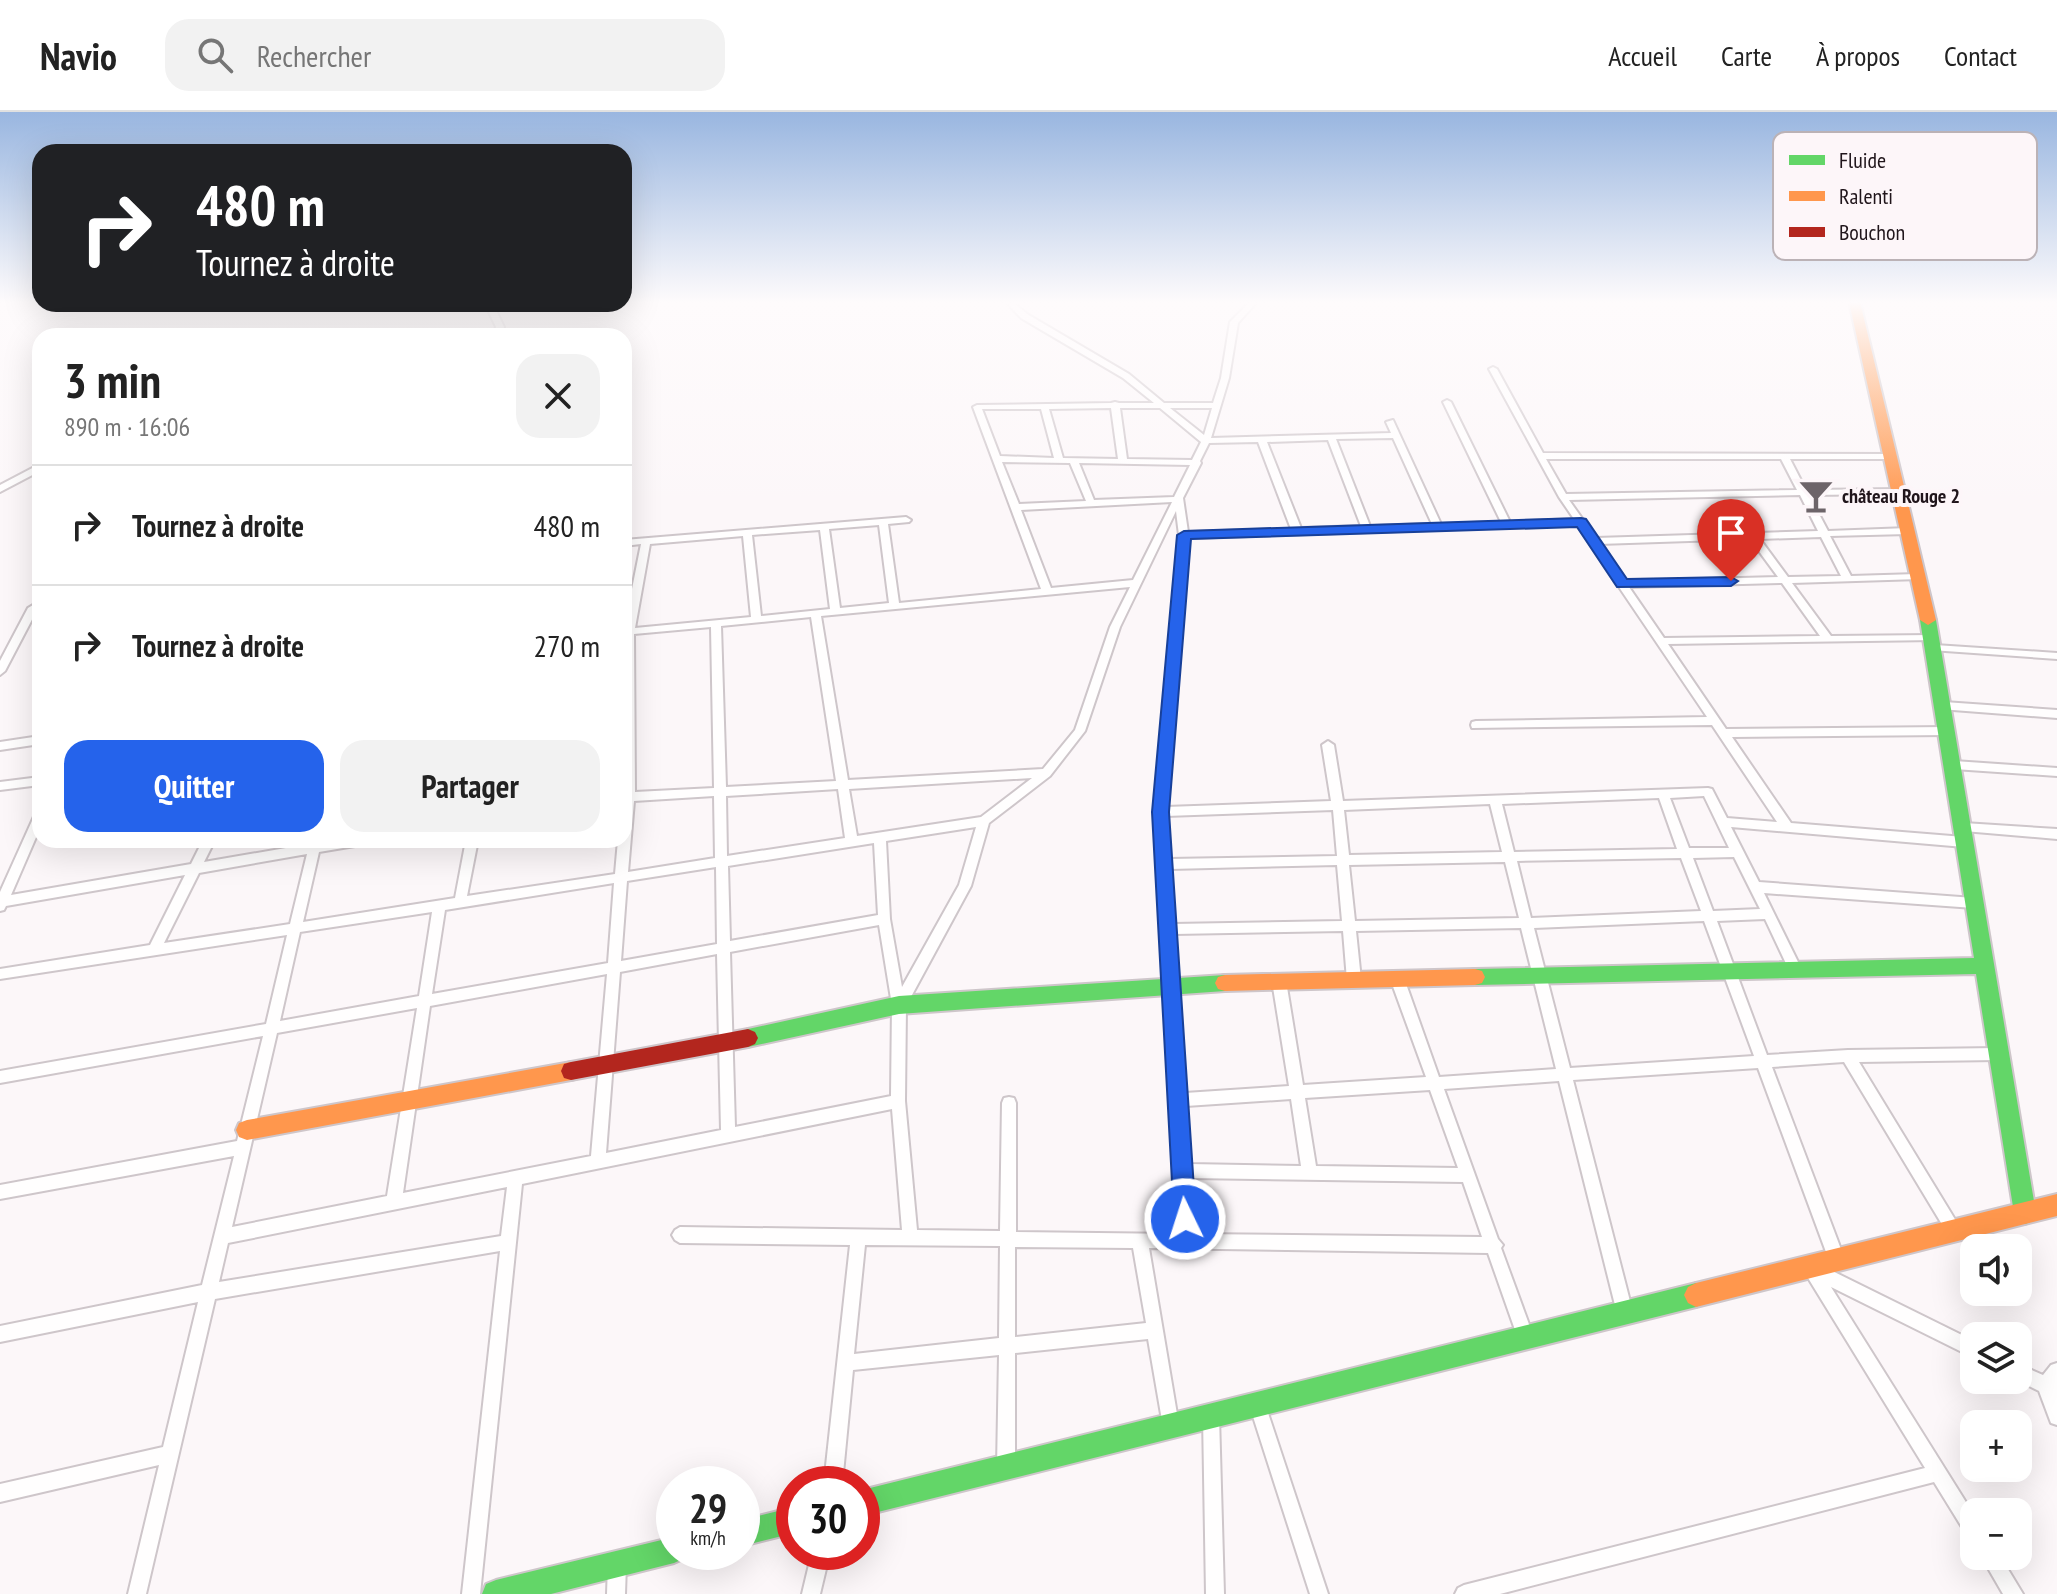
<!DOCTYPE html>
<html lang="fr">
<head>
<meta charset="utf-8">
<style>
	body { margin:0; font-family:"PT Sans Narrow",sans-serif; background:#f2f2f2; color:#222; height:100vh; display:flex; flex-direction:column; font-size:30px; white-space:nowrap }
	* { box-sizing:border-box; margin:0 }
	p { font-size:26px; color:#767676 }
	.icon { flex:none; width:44px; height:44px; fill:none; stroke:currentColor; stroke-width:2; stroke-linecap:round; stroke-linejoin:round }
	.map { position:relative; flex:1; overflow:hidden }
	.side { position:absolute; left:32px; top:216px; width:600px; height:520px; display:flex; flex-direction:column; background:#fff; border-radius:24px; box-shadow:0 8px 32px #0002 }
	.side>* { flex:none }
	.top-card { position:absolute; left:32px; top:32px; width:600px; height:168px; border-radius:24px; box-shadow:0 8px 32px #0002; background:#202124; color:#fff; overflow:hidden }
	.controls { position:absolute; left:1960px; top:1122px; display:grid; gap:16px }
	.controls a { display:grid; place-items:center; width:72px; height:72px; border-radius:16px; background:#fff; box-shadow:0 8px 32px #0002; font-size:40px }
	.speed { position:absolute; left:656px; top:1354px; display:flex; gap:16px; font-size:40px; font-weight:700; text-align:center }
	.speed>* { display:grid; place-content:center; width:104px; height:104px; border-radius:50%; background:#fff; box-shadow:0 8px 32px #0002; line-height:1 }
	.speed small { font-size:20px; font-weight:400 }
	.speed .limit { border:12px solid #d22; background:#fff; color:#111 }
	.pin { position:absolute; display:grid; place-items:center; width:68px; height:68px; color:#fff; margin:-82px -34px; border-radius:50% 50% 50% 0; rotate:-45deg; box-shadow:0 0 8px #0007 }
	.pin .icon { rotate:45deg }
	.me { position:absolute; width:88px; margin:-44px; rotate:356deg; stroke-linejoin:round; filter:drop-shadow(0 0 6px #0008) }
	.turn { display:flex; align-items:center; gap:28px; height:168px; padding:0 32px; font-size:36px }
	.turn .icon { width:104px; height:104px; stroke-width:2.5 }
	.turn b { display:block; font-size:56px; line-height:68px }
	.round { display:grid; place-items:center; flex:none; width:84px; height:84px; border-radius:24px; background:#f2f2f2 }
	.headline { display:flex; align-items:center; justify-content:space-between; height:136px; padding:0 32px }
	h1 { font-size:48px; font-weight:600; line-height:60px }
	.action { display:flex; gap:16px; margin-top:auto; padding:16px 32px }
	.action a { flex:1; height:92px; border-radius:24px; background:#2563eb; color:#fff; font-size:32px; font-weight:600; line-height:92px; text-align:center }
	.action a+a { background:#f2f2f2; color:#222 }
	ul { padding:0; list-style:none }
	li { display:flex; align-items:center; gap:24px; height:120px; padding:0 32px; border-top:2px solid #e0e0e0 }
	li div { flex:1 }
	li b { display:block; font-size:30px }
	li em { font-style:normal }
	header { display:flex; align-items:center; gap:48px; box-sizing:border-box; height:112px; padding:0 40px; background:#fff; border-bottom:2px solid #e0e0e0 }
	header strong { font-size:38px }
	nav { display:flex; gap:44px; margin-inline-start:auto; font-size:28px }
	.search { width:560px; height:72px; background:#f2f2f2; display:flex; align-items:center; gap:20px; box-sizing:border-box; padding:0 28px; border-radius:24px; color:#767676; font-size:30px }
	.map>svg:first-child { display:block }
</style>
</head>
<body>
<header>
<strong>Navio</strong>
<div class="search"><svg class="icon" aria-label="search" viewBox="0 0 24 24"><circle cx="10" cy="10" r="6"/><path d="M15 15l6 6"/></svg>Rechercher</div>
<nav><a>Accueil</a><a>Carte</a><a>À propos</a><a>Contact</a></nav>
</header>
<div class="map">
<svg width="2057" height="1482" viewBox="0 0 2057 1482">
	<rect width="100%" height="100%" fill="#fcf7f9"/>
	<g fill="none" stroke-linecap="round" stroke-linejoin="round">
		<g stroke="#cec6ca" stroke-width="4">
			<path id="street" d="M1006,190H1013L1027,202L1129,262L1164,291H1213L1221,266L1230,210L1250,190H1257L1238,211L1229,266L1211,326L1391,321L1386,310L1393,308L1441,412L1501,410L1443,290L1447,288L1451,290L1510,410L1574,407L1559,385L1489,257L1493,255L1497,257L1543,341L1894,342L1895,344L1891,347H1790L1806,378L1902,377L1903,379L1899,382L1809,383L1828,419L1908,416L1913,419L1908,422L1830,424L1851,464L1917,462L1920,463V467L1792,471L1831,524L1932,523L1936,524V528L1668,532L1726,617L1948,615L1953,619L1948,623L1732,625L1791,711L1964,725L1968,727L1970,730L1968,733L1964,735L1731,715L1759,770L1974,786L1978,787L1980,791L1978,795L1974,796L1764,781L1801,856L1800,860L1795,861L1790,860L1765,807L1717,809L1767,943L1848,938L1997,936L2002,938L2004,942L2002,946L1997,948L1859,950L1959,1114L1962,1119L1959,1124L1954,1126L1949,1124L1844,950L1772,955L1845,1148L1842,1153L1837,1156L1832,1153L1829,1148L1758,956L1573,968L1633,1201L1631,1207L1625,1209L1619,1207L1617,1201L1559,969L1444,977L1498,1127L1503,1133L1501,1136L1534,1226L1532,1232L1526,1234L1520,1232L1488,1141L1149,1136L1179,1314L1177,1320L1171,1322L1165,1320L1163,1314L1148,1227L1015,1241V1355L1012,1361L1006,1364L1000,1361L997,1355L999,1243L853,1258L842,1372H824L850,1133L680,1131L675,1128L672,1123L675,1118L680,1115L902,1118L892,997L522,1072L480,1482H462L500,1139L215,1187L146,1482H128L159,1353L0,1390V1372L163,1335L198,1190L0,1230V1214L202,1173L234,1044L0,1087V1073L237,1029L263,924L0,971V959L266,912L287,823L0,867V857L150,833L185,763L6,794L4,798L0,799V780L36,700L40,699V716L11,783L191,752L203,728H215L204,750L309,732L310,728H322L321,730L334,728H367L365,731L361,733L319,740L303,810L455,786L466,728H478L467,784L615,762L618,728H624V517L641,432L624,434V428L906,405L911,408L909,410L888,412L899,491L1041,477L973,295L977,293L1111,291L1115,290L1119,291H1154L1123,266L1021,206ZM1111,296L1118,347L1063,346L1049,297ZM1120,296H1160L1201,330L1192,348L1127,347ZM1170,296H1212L1204,323ZM982,297H1041L1054,346L1000,344ZM1393,326L1432,412L1370,414L1336,327ZM1328,328L1361,414L1301,416L1267,330ZM1258,330L1291,417L1188,420L1183,386L1201,351L1200,349L1209,331ZM1546,347H1781L1797,378L1566,382ZM1002,350L1070,351L1086,389L1019,392ZM1079,351L1190,353L1174,385L1094,388ZM1800,383L1818,419L1596,426L1569,388ZM1172,390L1133,468L1051,476L1021,398ZM1176,399L1179,423L1154,700L1179,1122L1016,1120V991L1014,986L1009,985L1004,986L1002,991L1000,1119L917,1118L905,989L906,894L971,774L989,711L1050,664L1085,619L1120,515ZM879,413L889,491L840,496L829,417ZM1577,413L1707,605L1476,609L1472,610L1471,613L1472,616L1712,613L1777,710L1727,706L1712,677L1708,676L1343,689L1334,633L1328,629L1322,633L1331,689L1166,695L1188,426ZM820,418L830,497L761,504L752,423ZM743,424L751,505L635,516L650,432ZM1821,425L1841,464L1788,465L1760,427ZM1750,427L1778,465L1625,469L1599,432ZM1782,471L1820,524L1664,526L1629,475ZM1130,475L1110,515L1075,618L1043,657L848,668L821,504ZM811,505L836,669L726,675L721,514ZM711,515L714,676L635,680L634,522ZM1032,666L981,705L857,724L849,677ZM838,677L845,726L727,744L726,684ZM714,684L715,746L628,760L634,689ZM1704,684L1729,736H1689L1670,686ZM1659,686L1677,737L1514,740L1502,692ZM1490,692L1502,740L1349,743L1344,698ZM1333,698L1337,744L1169,747L1166,704ZM976,715L959,773L902,875L890,807L886,729ZM874,731L878,803L730,829L728,754ZM307,742L290,812L164,831L199,761ZM1734,745L1760,797L1713,799L1693,746ZM1681,746L1701,799L1531,806L1517,749ZM1505,750L1519,806L1355,809L1349,753ZM1337,753L1342,809L1173,812L1170,757ZM716,755L717,832L621,849L627,769ZM614,771L608,851L432,882L445,798ZM432,800L419,884L280,909L300,820ZM1704,809L1754,944L1570,956L1534,816ZM879,813L892,893L891,984L735,1015L730,840ZM1521,816L1556,957L1439,965L1405,869L1403,865L1398,863L1393,865L1391,869L1426,965L1303,973L1286,869L1284,865L1279,863L1274,865L1272,869L1289,974L1185,981L1174,822L1343,819L1347,868L1349,872L1354,874L1359,872L1361,868L1356,819ZM717,842L721,1018L606,1041L620,860ZM607,862L591,1044L403,1081L430,894ZM417,896L387,1084L232,1115L277,921ZM1430,978L1458,1056L1316,1054L1305,986ZM1291,987L1301,1054L1189,1052L1186,994ZM1190,1066L1463,1070L1482,1125L1194,1122ZM507,1075L501,1124L219,1170L228,1131ZM865,1133L1000,1134L999,1226L854,1242ZM1015,1135L1133,1136L1146,1211L1015,1225Z
				M485,192H493L504,215L500,224H492L496,215Z
				M40,352V359L0,380V373Z
				M33,493L38,496L5,559L0,563V549L28,496Z
				M1935,533L2057,541V547L1931,538L1930,536Z
				M1944,590L2057,598V606L1940,597L1939,594L1940,591Z
				M40,624V632L0,638V630Z
				M1954,649L2057,656V664L1954,657L1948,653Z
				M40,665V673L0,678V670Z
				M1964,711L2057,717V727L1964,719L1958,715Z
				M1810,1148L1974,1229V1246L1831,1175L1974,1403V1428L1968,1425L1934,1370L1500,1482H1455L1458,1476L1464,1473L1925,1356L1805,1161L1802,1156L1805,1151Z
				M2057,1251V1313L2051,1311L2039,1279L2017,1268L2018,1252L2043,1263L2051,1253Z
				M1257,1284L1263,1286L1265,1292L1328,1482H1310L1249,1292L1251,1286Z
				M1211,1296L1217,1298L1219,1304L1224,1482H1206L1203,1304L1205,1298Z
				M812,1440H830L820,1482H802Z
				M617,1443L623,1446L626,1452L625,1482H607L608,1452L611,1446Z
				M1981,1444H2000L2023,1482H2003Z"/>
		</g>
		<g stroke="#cec6ca" stroke-width="4">
			<path id="fast" d="M1928,503L1936,508L2036,1101L2033,1109L2025,1112L2017,1109L2014,1101L1976,862L1475,873L1468,871L1465,865L1468,859L1475,857L1974,846L1920,508Z
				M1225,863L1232,865L1235,871L1232,877L1225,879L899,902L748,935L741,932L738,926L741,920L748,917L899,884Z
				M1696,1171L1704,1175L1708,1183L1704,1191L1696,1195L862,1404V1378Z
				M794,1395V1421L742,1434V1408Z
				M674,1425V1440H687L683,1447L674,1451L551,1482H482L486,1472L496,1468Z"/>
		</g>
		<g stroke="#cec6ca" stroke-width="4">
			<path id="slow" d="M1849,190H1860L1936,508L1928,513L1920,508Z
				M1475,857L1482,859L1485,865L1482,871L1475,873L1225,879L1218,877L1215,871L1218,865L1225,863Z
				M571,950L578,952L581,959L578,966L571,968L247,1028L239,1025L236,1018L239,1011L247,1008Z
				M2057,1082V1104L1696,1195L1688,1191L1684,1183L1688,1175L1696,1171Z"/>
		</g>
		<g stroke="#cec6ca" stroke-width="4">
			<path id="jam" d="M748,917L755,920L758,926L755,932L748,935L571,968L564,966L561,959L564,952L571,950Z"/>
		</g>
		<use href="#street" fill="#fffefe" fill-rule="evenodd"/>
		<use href="#fast" fill="#63d668" fill-rule="evenodd"/>
		<use href="#slow" fill="#ff974d" fill-rule="evenodd"/>
		<use href="#jam" fill="#b3261e" fill-rule="evenodd"/>
	</g>
	<linearGradient id="sky" x2="0" y2="1"><stop stop-color="#99b6e0"/><stop offset="0.48" stop-color="#fefbfc"/><stop offset="1" stop-color="#fefbfc" stop-opacity="0"/></linearGradient>
	<rect width="2057" height="397" fill="url(#sky)"/>
	<path fill="#2563eb" stroke="#184099" stroke-width="2" d="M1581,406L1586,407L1627,467L1731,465L1738,469L1731,474L1617,475L1577,415L1191,427L1169,700L1196,1107L1193,1115L1185,1118L1177,1115L1174,1107L1152,700L1177,423L1184,419Z"/>
	<defs>
		<g id="bar-bare" transform="scale(2.76)"><path d="M-6-5H6L.8 .8V4.5H3.5V6h-7V4.5H-.8V.8Z" fill="#6d6469" stroke="#fdf6f9" stroke-width="2.5" paint-order="stroke"/></g>
	</defs>
	<g fill-rule="evenodd">
		<use href="#bar-bare" x="1816" y="384"/>
	</g>
	<g text-anchor="middle" stroke-width="8" stroke-linejoin="round" paint-order="stroke">
		<g font-size="20" font-weight="bold" fill="#20151b" stroke="#fdf6f9" text-anchor="start">
			<text x="1842" y="391">château Rouge 2</text>
		</g>
	</g>
	<rect x="1773" y="20" width="264" height="128" rx="12" fill="#fdf6f9" stroke="#bbb2b6" stroke-width="2"/>
	<rect x="1789" y="43" width="36" height="10" fill="#63d668"/>
	<rect x="1789" y="79" width="36" height="10" fill="#ff974d"/>
	<rect x="1789" y="115" width="36" height="10" fill="#b3261e"/>
	<g font-size="22" fill="#20151b">
		<text x="1839" y="56">Fluide</text>
		<text x="1839" y="92">Ralenti</text>
		<text x="1839" y="128">Bouchon</text>
	</g>
</svg>
<div class="controls">
<a><svg class="icon" aria-label="sound" viewBox="0 0 24 24"><path d="M4 9h4l5-4v14l-5-4H4zM17 9q2 3 0 6"/></svg></a>
<a><svg class="icon" aria-label="layers" viewBox="0 0 24 24"><path d="M12 4l9 5-9 5-9-5zM3 14l9 5 9-5"/></svg></a>
<a>+</a>
<a>−</a>
</div>
<div class="speed"><div>29<small>km/h</small></div><div class="limit">30</div></div>
<div class="pin" style="left:1731px;top:469px;background:#d93025"><svg class="icon" aria-label="arrive" viewBox="0 0 24 24"><path d="M6 21V4h12l-3 4 3 4H6"/></svg></div>
<svg class="me" style="left:1185px;top:1107px" viewBox="-20 -20 40 40"><circle r="17" fill="#2563eb" stroke="#fff" stroke-width="3"/><path d="M0-11L8 9 0 5-8 9z" fill="#fff"/></svg>
<div class="top-card">
<div class="turn"><svg class="icon" aria-label="right" viewBox="0 0 24 24"><path d="M7 20v-9h11M14 6l5 5-5 5"/></svg><div><b>480 m</b>Tournez à droite</div></div>
</div>
<section class="side">
<div class="headline"><div><h1>3 min</h1><p>890 m · 16:06</p></div><a class="round"><svg class="icon" aria-label="close" viewBox="0 0 24 24"><path d="M6 6l12 12M18 6L6 18"/></svg></a></div>
<ul>
<li><svg class="icon" aria-label="right" viewBox="0 0 24 24"><path d="M7 20v-9h11M14 6l5 5-5 5"/></svg><div><b>Tournez à droite</b></div><em>480 m</em></li>
<li><svg class="icon" aria-label="right" viewBox="0 0 24 24"><path d="M7 20v-9h11M14 6l5 5-5 5"/></svg><div><b>Tournez à droite</b></div><em>270 m</em></li>
</ul>
<div class="action"><a>Quitter</a><a>Partager</a></div>
</section>
</div>
</body>
</html>
